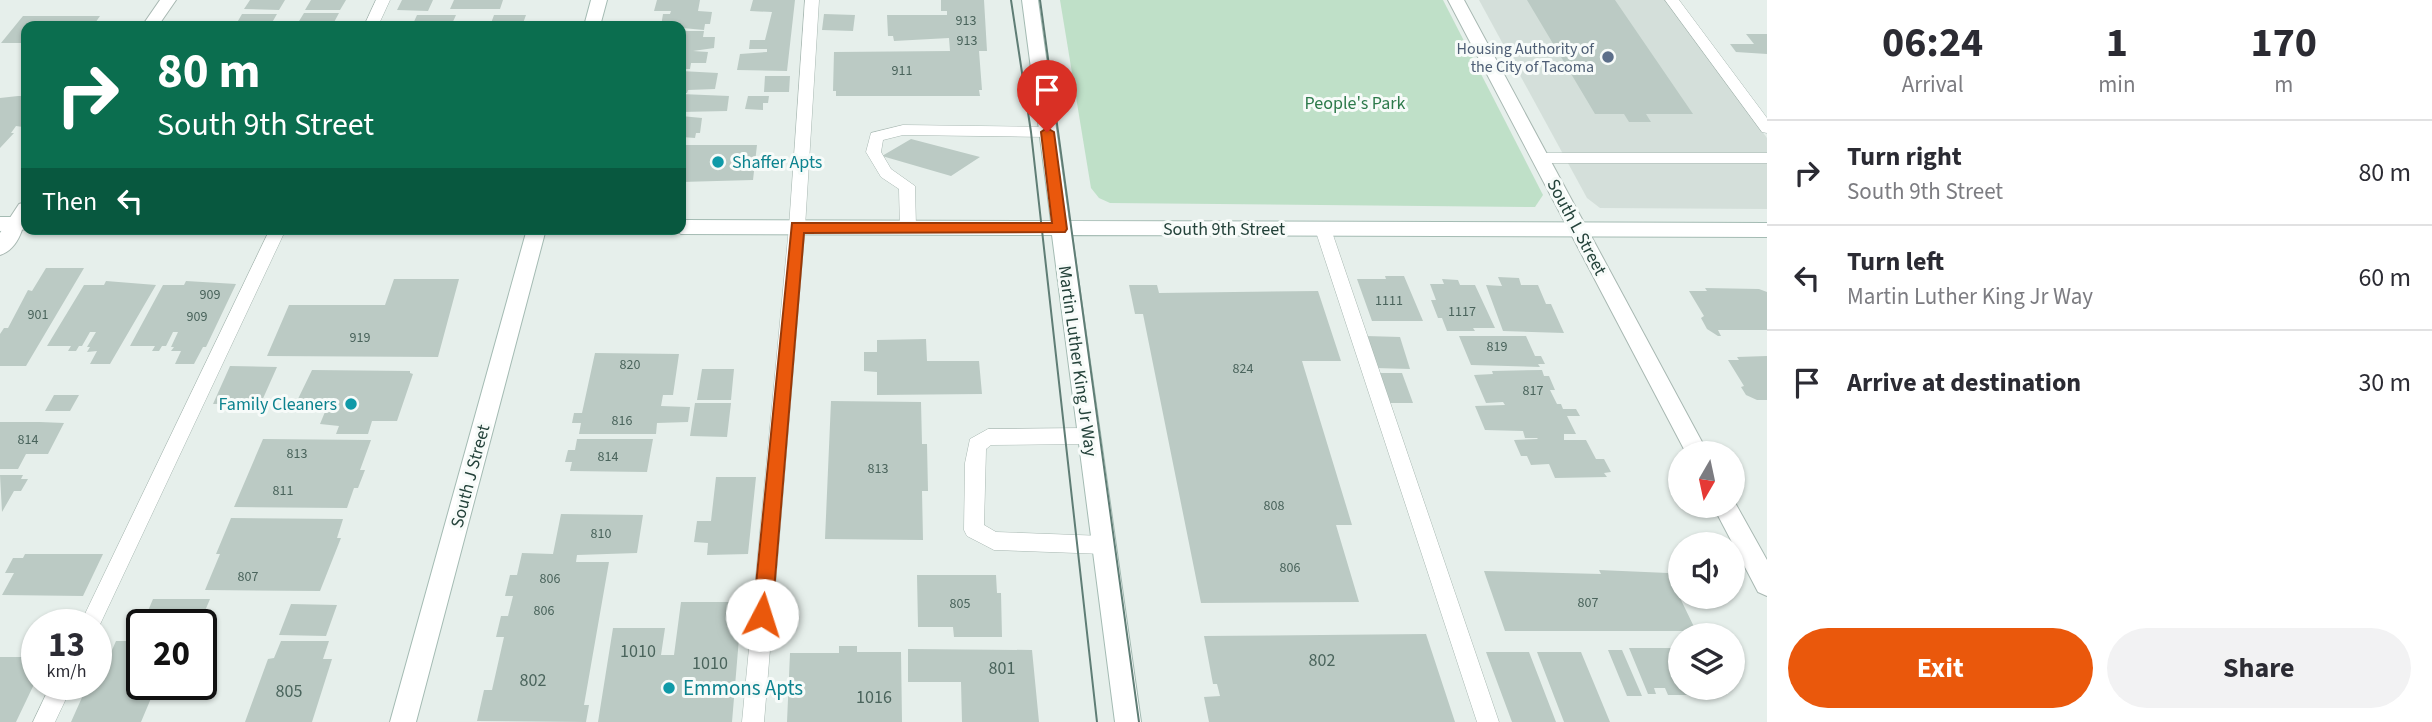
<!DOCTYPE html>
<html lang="en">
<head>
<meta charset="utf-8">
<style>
	body { margin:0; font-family:"Source Sans 3",sans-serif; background:#f2f2f3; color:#2b2b33; height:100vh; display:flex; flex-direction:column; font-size:26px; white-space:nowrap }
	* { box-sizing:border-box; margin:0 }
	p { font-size:23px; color:#7c7c81 }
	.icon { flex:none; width:38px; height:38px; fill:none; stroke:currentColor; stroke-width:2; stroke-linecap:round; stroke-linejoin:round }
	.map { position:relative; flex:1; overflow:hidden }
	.drawer { display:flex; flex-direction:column; background:#fff; width:665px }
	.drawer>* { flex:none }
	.hud { position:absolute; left:21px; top:21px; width:665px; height:214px; border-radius:14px; box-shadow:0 2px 5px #0004; background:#0b6e4f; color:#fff; overflow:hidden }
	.needle { width:46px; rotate:189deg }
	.tools { position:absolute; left:1668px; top:441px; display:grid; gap:14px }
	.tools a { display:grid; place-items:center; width:77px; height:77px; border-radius:50%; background:#fff; box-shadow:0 2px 5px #0004; font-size:35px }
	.speed { position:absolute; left:21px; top:609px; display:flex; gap:14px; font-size:35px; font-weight:700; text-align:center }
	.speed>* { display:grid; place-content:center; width:91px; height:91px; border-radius:50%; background:#fff; box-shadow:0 2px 5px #0004; line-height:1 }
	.speed small { font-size:18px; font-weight:400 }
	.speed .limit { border:4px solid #111; border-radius:10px; background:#fff; color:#111 }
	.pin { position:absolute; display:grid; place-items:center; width:60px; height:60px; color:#fff; margin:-72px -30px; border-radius:50% 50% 50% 0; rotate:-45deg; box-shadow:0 0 7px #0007 }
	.pin .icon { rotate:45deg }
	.me { position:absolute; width:77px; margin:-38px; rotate:5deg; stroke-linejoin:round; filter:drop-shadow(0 0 5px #0008) }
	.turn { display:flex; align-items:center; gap:24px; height:147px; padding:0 21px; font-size:32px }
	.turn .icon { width:91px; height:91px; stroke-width:2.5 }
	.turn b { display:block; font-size:49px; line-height:60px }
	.then { display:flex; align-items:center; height:66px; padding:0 21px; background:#0003; gap:14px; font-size:26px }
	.eta { display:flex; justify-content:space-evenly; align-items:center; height:119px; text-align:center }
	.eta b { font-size:42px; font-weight:700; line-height:49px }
	.button { display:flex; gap:14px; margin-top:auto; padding:14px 21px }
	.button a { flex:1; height:80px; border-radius:42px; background:#ea580c; color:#fff; font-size:28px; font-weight:700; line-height:80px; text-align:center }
	.button a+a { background:#f2f2f3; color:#2b2b33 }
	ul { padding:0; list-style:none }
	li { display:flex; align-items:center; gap:21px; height:105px; padding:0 21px; border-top:2px solid #e1e1e2 }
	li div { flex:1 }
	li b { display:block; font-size:26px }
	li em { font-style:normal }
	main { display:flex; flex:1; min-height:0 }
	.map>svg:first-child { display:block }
</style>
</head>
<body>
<main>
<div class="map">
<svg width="1767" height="722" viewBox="0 0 1767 722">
	<rect width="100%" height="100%" fill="#e6efeb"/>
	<path fill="#d4dfda" d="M1479,0H1666L1767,138V209L1600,208L1587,198Z"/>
	<path fill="#bfe0c8" d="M1060,0H1443L1543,195L1535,207L1110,203L1099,198L1091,188Z"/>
	<path fill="#bbcac4" d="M250,0H285L279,10L244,9Z
		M311,0H346L340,10H305Z
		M402,0H433L428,11L397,10Z
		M454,0H503L500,9H450Z
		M657,0H700L698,11L712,12L710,24H705L704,30L661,26L663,14H670L671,11H654Z
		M753,0H795L787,71L737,70L740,54L767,52V49H749L750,40H765L772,12L750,11Z
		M941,0H984L987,51H979L982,90H979L980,96H836V91H833L834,52L950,51L949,38L894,41L893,36H888L887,15H947V11H941Z
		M1527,0H1615L1693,114H1646L1651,122H1629L1624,114H1595Z
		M304,13H339L332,26H296Z
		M242,14H277L270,26H235Z
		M824,14L855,15L853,31L822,30Z
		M417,15H456L451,26H412Z
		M494,15H526L522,26H490Z
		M23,16H100L93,26H26V43H1Z
		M681,31H704L703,37H715L714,48L693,51L708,52L706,63H691L690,69H681Z
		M1746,34H1767V54L1736,52L1730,44H1754Z
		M681,71L718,73L715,89L688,90L687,93H681Z
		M765,76H790L789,92H764Z
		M681,94L729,96L727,111L681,112Z
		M18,96H26V122L23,127L16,126L11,133H14L0,148V98Z
		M748,96H769L768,103H763V110L745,109Z
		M681,116L702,118L700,133H696L695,138L682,137Z
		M911,139L980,157L951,176L882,156Z
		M681,145H757L753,180L681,182Z
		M46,268H84L26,366H0V334L4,328H8L28,290L32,291Z
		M1385,276H1404L1423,321H1372L1357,279H1386Z
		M1498,277L1519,278L1521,285H1538L1546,304H1551L1564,333L1503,331L1486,285L1502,286Z
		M394,279H459L438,357L267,356L289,305H385Z
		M1442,279L1458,280L1460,285H1475L1495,328H1473L1475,331H1447L1442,318H1438L1431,300H1436L1430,284H1444Z
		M106,281L156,285L110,364H90L97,351L87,352L90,347H87L96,332H90L82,346H79L76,351H68L71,346H47L84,285H104Z
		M186,281L236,284L206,347H203L194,364H175L181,351H171L174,347H171L178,332H173L166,346H162L159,351H152L155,346H130L163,285H184Z
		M1129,285H1157L1159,293L1318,291L1341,361H1302L1352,525H1336L1359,602L1201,603L1143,314H1135Z
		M1705,288L1759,289L1767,292V330H1718L1721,336H1718L1707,329L1701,318L1704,316L1689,291H1707Z
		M1366,336L1400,337L1410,369L1375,368Z
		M1459,336H1526L1535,356H1541L1545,364H1538L1540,367L1471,365Z
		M926,339L927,361H979L982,394L877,395V372L864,371V352H877V340Z
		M595,353L679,354L673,395H663L661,406L690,407L688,422L657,423L656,434H579L581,423H572L574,413H582Z
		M1767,356V400H1757L1746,395L1741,387L1744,386L1728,360H1739L1737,357Z
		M230,366L277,367L261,403L213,404Z
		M702,369H734L731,400H697Z
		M312,370L410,371V373L413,374L397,421H372L368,434H336L339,426L320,424L327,407H299L301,402L297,401Z
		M1542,370L1544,376H1549L1555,390H1550L1557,404H1561L1563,409H1576L1580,416H1567L1576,434H1564V440H1586L1596,459H1604L1611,472L1604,473L1607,477L1555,478L1549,464L1531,465L1527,456H1521L1514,440L1538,439L1537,438H1525L1523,431L1485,430L1475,406L1505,405L1503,402L1486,403L1474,375L1493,374L1492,371Z
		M1379,373H1402L1413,403H1389Z
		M54,395H79L70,411H45Z
		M831,401L921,402L922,444H927L928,491H922L923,540L825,539Z
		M695,403H731L727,437L690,436Z
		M0,422H40L64,423L48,454H26L18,469H0Z
		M263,439L371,440L360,470H365L358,488H354L347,508L234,507Z
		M577,439H653L647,472L570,471L572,462H565L568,450H575Z
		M0,475H23L21,479H28L21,491H14L2,512Z
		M716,477H756L748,554L707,555L708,543L694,542L697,521H711Z
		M561,514L643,515L637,553L577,555L576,562H609L584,705H589L586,722L477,721L484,690H492L504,637H496L501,616H508L513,596H505L510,575H517L522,553L553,554Z
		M231,518L343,519L337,538H341L320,591L205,590L220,554H216Z
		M25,554H103L83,596L2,595L14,573H5L13,558H23Z
		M1599,570L1668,573L1696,631H1505L1484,571L1601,574Z
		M917,575H996L997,593H1001L1002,637H954L953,627H918Z
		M153,599H210L199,625H142Z
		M681,602H742L732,722H598L613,628H665L661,655H674Z
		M291,604L337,605L326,636L279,635Z
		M1426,634L1455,722H1209L1204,697L1220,696L1217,684H1213L1204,636Z
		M116,641H142V684H157L141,722H71L88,684H96V667L100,659H108Z
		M281,641H329L323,659H332L312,722H245L268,659L274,658Z
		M839,646H857V652H901L902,722H787L790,653H839Z
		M1629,648H1680V688H1724L1727,695H1668L1665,688H1654L1656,694H1648Z
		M908,649L1032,650L1039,722H962L961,682H908Z
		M1608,650H1622L1642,696H1627Z
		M1486,652H1529L1556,722H1512Z
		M1537,652H1581L1610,722H1564Z
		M0,657H37V678L16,722H0Z"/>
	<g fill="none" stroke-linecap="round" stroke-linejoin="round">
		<g stroke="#a8b8b2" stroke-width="1">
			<path id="lane" d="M376,0H390L378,26H364Z
				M805,0H819L805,227L764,722H742L789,227Z
				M1665,0H1679L1767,118V133L1762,132Z
				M903,125L1047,127L1054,132L1047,137L903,135L883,140L881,152L891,169L915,186L916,228L908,234L900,228L899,189L881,177L866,152L871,133Z
				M1540,153H1767V163H1540L1532,158Z
				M1323,223L1331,229L1499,722H1477L1315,229Z
				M270,229H286L96,633V625H80L83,618Z
				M1088,428L1095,430L1097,436L1095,442L1088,444L991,445L986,449L984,525L996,532L1104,536L1111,538L1114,545L1111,552L1104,554L994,550L967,536L964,530L965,463L970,439L988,429Z
				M51,684H73L55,722H33Z"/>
		</g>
		<g stroke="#a8b8b2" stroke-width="2">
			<path id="street" d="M160,0H176L158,26H142Z
				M1448,0H1464L1708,453H1686Z
				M26,202C27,220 20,249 0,255V233L19,204Z
				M1733,499L1767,560V596L1758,592L1713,506H1732Z"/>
		</g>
		<g stroke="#a4bbb3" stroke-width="2">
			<path id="secondary" d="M591,0H607L600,26H584Z
				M1022,0H1038L1069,221L1767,223V237L1072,235L1141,722H1115L1052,235L681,234L673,229H681V220L1051,221Z
				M0,217H26V229H32L0,231Z
				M527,229H546L416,722H390Z"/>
		</g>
		<use href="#lane" fill="#fff" fill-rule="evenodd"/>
		<use href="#street" fill="#fff" fill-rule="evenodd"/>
		<use href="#secondary" fill="#fff" fill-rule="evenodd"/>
		<path stroke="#5f7d75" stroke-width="2" d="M1011,0L1031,132L1097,722
			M1040,0L1139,722"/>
	</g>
	<path fill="#ea580c" stroke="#983908" stroke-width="2" d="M1047,128L1054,132L1067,229L1065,232L804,233L772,615L769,621L762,624L756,621L753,615L792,223H1052L1041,132Z"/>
	<circle fill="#5c6f8a" stroke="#f7fbf9" stroke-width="2.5" cx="1608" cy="57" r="7"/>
	<g fill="#0f9aa8" stroke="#f7fbf9" stroke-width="2.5">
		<circle cx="718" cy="162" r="7"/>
		<circle cx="351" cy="404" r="7"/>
		<circle cx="669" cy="688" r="7"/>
	</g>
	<g text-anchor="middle" stroke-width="6" stroke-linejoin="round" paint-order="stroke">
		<g font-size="14" fill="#4a645c">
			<text x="966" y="25">913</text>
			<text x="967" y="45">913</text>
			<text x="902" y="75">911</text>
			<text x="210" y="299">909</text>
			<text x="1389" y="305">1111</text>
			<text x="1462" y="316">1117</text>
			<text x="38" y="319">901</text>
			<text x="197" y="321">909</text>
			<text x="360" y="342">919</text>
			<text x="1497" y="351">819</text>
			<text x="630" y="369">820</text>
			<text x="1243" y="373">824</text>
			<text x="1533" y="395">817</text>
			<text x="622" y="425">816</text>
			<text x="28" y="444">814</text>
			<text x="297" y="458">813</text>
			<text x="608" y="461">814</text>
			<text x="878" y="473">813</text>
			<text x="283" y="495">811</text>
			<text x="1274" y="510">808</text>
			<text x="601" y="538">810</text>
			<text x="1290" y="572">806</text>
			<text x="248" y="581">807</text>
			<text x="550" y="583">806</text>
			<text x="1588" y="607">807</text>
			<text x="960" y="608">805</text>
			<text x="544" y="615">806</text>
		</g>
		<g font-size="16" fill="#4e5e75" stroke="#f7fbf9" text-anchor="end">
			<text x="1594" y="54">Housing Authority of<tspan x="1594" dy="18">the City of Tacoma</tspan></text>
		</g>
		<g font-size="18" fill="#2d7a4b" stroke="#f7fbf9">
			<text x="1355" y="109">People's Park</text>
		</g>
		<g font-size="18" fill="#0d838f" stroke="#f7fbf9" text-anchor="start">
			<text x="732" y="168">Shaffer Apts</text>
			<text x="337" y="410" text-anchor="end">Family Cleaners</text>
		</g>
		<g font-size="18" fill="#24423a" stroke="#f7fbf9">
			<text transform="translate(1577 227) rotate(62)" y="6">South L Street</text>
			<text x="1224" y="235">South 9th Street</text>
			<text transform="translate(1078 361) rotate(82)" y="6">Martin Luther King Jr Way</text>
			<text transform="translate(470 476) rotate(-75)" y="6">South J Street</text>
		</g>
		<g font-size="18" fill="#4a645c">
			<text x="638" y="657">1010</text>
			<text x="1322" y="666">802</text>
			<text x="710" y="669">1010</text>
			<text x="1002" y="674">801</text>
			<text x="533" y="686">802</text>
			<text x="289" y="697">805</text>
			<text x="874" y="703">1016</text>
		</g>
		<g font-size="21" fill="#0d838f" stroke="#f7fbf9" text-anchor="start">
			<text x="683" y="695">Emmons Apts</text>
		</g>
	</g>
</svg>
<div class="tools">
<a><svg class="needle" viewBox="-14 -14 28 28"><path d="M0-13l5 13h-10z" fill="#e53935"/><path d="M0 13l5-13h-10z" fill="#7c7c81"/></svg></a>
<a><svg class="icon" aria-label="sound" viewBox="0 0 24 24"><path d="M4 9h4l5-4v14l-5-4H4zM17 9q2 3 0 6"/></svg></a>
<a><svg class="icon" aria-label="layers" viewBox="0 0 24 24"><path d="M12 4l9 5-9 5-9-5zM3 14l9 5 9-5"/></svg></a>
</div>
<div class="speed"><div>13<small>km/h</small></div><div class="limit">20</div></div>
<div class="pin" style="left:1047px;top:132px;background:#d93025"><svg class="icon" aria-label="arrive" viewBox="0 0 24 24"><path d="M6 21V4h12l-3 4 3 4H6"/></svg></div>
<svg class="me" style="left:762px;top:615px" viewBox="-20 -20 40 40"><circle r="19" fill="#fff"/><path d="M0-13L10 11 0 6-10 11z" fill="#ea580c"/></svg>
<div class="hud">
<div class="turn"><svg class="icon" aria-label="right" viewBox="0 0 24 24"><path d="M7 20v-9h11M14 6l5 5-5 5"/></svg><div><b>80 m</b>South 9th Street</div></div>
<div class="then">Then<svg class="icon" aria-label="left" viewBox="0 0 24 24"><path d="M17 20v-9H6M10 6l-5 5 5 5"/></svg></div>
</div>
</div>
<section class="drawer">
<div class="eta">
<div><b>06:24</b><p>Arrival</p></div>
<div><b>1</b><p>min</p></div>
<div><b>170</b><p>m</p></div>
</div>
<ul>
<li><svg class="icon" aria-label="right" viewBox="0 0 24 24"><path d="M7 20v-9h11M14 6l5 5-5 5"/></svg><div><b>Turn right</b><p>South 9th Street</p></div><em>80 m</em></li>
<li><svg class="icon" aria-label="left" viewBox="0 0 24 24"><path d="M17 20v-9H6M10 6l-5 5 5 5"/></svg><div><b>Turn left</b><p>Martin Luther King Jr Way</p></div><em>60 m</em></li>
<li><svg class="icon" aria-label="arrive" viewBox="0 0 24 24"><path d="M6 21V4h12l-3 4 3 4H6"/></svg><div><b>Arrive at destination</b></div><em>30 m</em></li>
</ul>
<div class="button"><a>Exit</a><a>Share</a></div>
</section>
</main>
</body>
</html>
